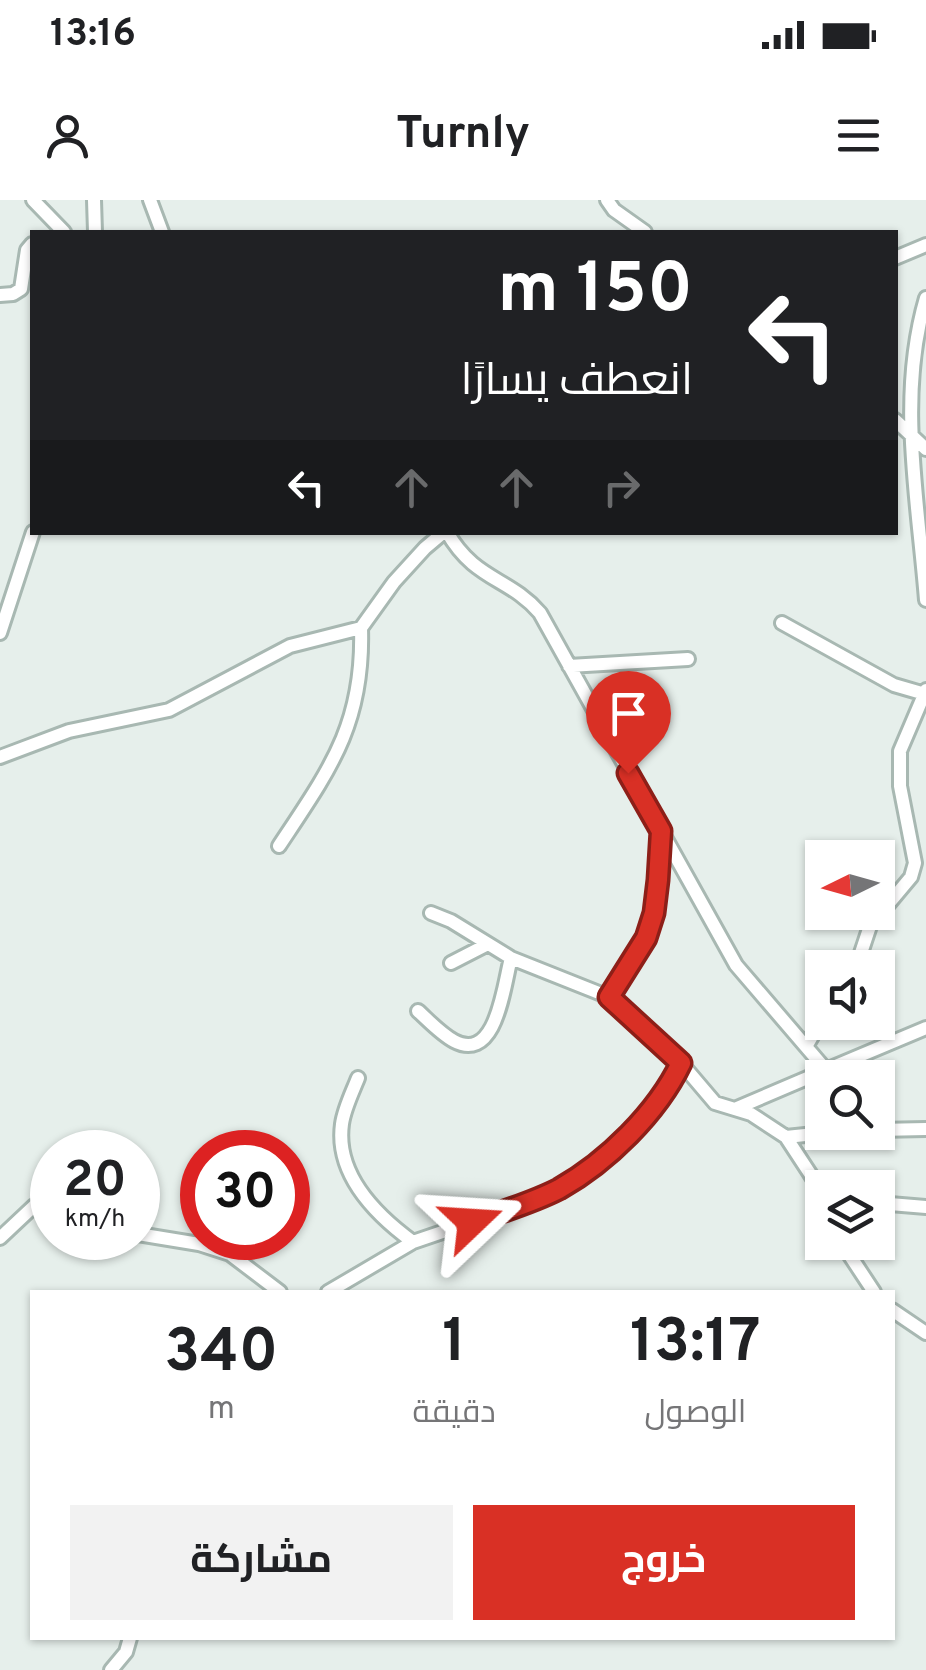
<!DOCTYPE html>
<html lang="ar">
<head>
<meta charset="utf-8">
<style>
	body { margin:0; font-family:Overpass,Cairo,sans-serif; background:#f2f2f2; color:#202124; direction:rtl; height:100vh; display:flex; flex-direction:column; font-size:38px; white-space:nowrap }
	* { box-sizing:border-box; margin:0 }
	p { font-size:32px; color:#757577 }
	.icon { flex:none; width:55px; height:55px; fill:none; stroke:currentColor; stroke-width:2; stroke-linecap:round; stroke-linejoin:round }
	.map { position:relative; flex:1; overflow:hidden; direction:ltr }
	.side { position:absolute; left:30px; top:1090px; width:865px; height:350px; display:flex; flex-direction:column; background:#fff; border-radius:0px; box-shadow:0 2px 8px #0004; direction:rtl }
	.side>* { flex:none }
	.hud { position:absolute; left:30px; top:30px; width:868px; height:305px; border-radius:0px; box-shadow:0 2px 8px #0004; direction:rtl; background:#202124; color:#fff; overflow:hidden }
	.needle { width:65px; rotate:265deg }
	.fabs { position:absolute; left:805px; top:640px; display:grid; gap:20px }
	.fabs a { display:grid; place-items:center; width:90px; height:90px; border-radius:0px; background:#fff; box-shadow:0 2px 8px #0004; font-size:50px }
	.speed { position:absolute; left:30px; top:930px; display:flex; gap:20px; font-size:50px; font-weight:700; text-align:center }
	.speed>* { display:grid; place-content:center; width:130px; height:130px; border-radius:50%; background:#fff; box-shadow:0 2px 8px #0004; line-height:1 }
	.speed small { font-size:25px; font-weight:400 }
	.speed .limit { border:15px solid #d22; background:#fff; color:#111 }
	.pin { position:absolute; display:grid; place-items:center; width:85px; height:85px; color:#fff; margin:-102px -42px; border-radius:50% 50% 50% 0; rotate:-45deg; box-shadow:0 0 10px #0007 }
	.pin .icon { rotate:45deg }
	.me { position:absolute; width:110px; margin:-55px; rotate:70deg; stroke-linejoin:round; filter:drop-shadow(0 0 8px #0008) }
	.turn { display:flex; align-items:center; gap:35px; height:210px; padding:0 40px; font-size:45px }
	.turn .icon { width:130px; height:130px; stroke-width:2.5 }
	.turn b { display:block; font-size:70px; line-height:85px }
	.lanes { display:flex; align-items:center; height:95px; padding:0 40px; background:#0003; justify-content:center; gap:50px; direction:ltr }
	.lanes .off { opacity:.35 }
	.eta { display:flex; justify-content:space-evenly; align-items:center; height:170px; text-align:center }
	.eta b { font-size:60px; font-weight:700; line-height:70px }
	.primary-button { display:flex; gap:20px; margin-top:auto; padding:20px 40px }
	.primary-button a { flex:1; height:115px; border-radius:0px; background:#d93025; color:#fff; font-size:40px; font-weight:700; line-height:115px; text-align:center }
	.primary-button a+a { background:#f2f2f2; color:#202124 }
	.status { display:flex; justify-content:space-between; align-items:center; height:70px; padding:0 50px; background:#fff; direction:ltr }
	.status svg { height:28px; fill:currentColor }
	header { display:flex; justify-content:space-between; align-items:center; height:130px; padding:0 40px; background:#fff; font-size:45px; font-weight:700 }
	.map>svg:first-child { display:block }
</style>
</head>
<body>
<div class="status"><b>13:16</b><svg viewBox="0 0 49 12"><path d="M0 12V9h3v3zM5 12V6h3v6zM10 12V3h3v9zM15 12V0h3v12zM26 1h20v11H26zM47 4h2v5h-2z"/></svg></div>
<header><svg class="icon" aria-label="menu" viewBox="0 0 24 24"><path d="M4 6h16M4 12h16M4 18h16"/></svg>Turnly<svg class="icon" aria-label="person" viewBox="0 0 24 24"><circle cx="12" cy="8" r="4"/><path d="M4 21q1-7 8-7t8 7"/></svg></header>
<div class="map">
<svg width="926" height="1470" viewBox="0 0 926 1470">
	<rect width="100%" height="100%" fill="#e6efeb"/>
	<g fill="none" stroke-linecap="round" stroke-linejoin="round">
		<g stroke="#a8b8b2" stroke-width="18">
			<path id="street" d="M33,0L64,32
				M94,0L95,32
				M150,0L162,32
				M607,0L614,10L645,32
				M895,58L926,45
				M0,95L13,94L21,89L27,50L32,44
				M926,98C897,197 918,298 926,400
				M895,220L926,249
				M447,332C475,381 509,377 540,413L736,765L826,870L926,828
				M782,423L894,485L925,494
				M0,433L33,332
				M569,466L688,459
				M0,557L69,531L169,510L290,446L361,428L394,382L425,348L444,332
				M279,646C330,569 364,524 361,428
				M431,713L451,721L511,758L609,797L681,863L715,903L751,914L786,937L822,992
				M451,763L488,744
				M856,768L870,726L911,677L915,663L900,586V551L926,490
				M609,797L646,739L654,713L661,634
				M418,811C429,821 441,834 454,841C497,864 504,783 511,758
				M807,845L822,819
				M358,878C352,893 344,909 342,924C335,975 376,1015 413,1042
				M737,908L826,870
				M878,930L926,929
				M786,937L834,932
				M878,1003L926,1007
				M138,1034L199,1044L230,1054L280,1092
				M0,1038L34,1006L52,996
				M841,1042L874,1092
				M328,1092L413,1042L510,1009L555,991L585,973L641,919L673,879L681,863
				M892,1110L926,1133
				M111,1470L126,1452L130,1438"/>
		</g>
		<use href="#street" stroke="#fff" stroke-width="12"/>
	</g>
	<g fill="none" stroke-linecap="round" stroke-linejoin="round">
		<g stroke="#8d1f18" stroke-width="25">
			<path id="route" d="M472,1022C501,1012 532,1003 559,989C607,962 657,913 681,863L609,797L646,738L654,713L658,680L661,631L628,573"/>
		</g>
		<use href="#route" stroke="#d93025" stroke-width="18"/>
	</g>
</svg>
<div class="fabs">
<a><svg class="needle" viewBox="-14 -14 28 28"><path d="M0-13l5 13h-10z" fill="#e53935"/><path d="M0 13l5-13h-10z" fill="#757577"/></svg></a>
<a><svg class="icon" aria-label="sound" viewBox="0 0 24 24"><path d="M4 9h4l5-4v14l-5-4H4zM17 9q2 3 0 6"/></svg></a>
<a><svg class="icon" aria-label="search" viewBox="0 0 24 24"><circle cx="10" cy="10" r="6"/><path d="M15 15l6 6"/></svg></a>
<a><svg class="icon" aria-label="layers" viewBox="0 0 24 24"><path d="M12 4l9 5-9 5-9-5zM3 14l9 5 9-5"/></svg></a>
</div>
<div class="speed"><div>20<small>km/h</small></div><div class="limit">30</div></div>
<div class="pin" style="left:628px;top:573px;background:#d93025"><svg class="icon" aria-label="arrive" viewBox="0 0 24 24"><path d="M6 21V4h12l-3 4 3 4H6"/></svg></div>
<svg class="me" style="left:472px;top:1022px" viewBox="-20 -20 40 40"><path d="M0-17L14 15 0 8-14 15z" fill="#d93025" stroke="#fff" stroke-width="4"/></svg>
<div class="hud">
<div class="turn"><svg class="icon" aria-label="left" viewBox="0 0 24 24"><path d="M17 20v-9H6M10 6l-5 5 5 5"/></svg><div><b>150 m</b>انعطف يسارًا</div></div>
<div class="lanes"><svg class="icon" aria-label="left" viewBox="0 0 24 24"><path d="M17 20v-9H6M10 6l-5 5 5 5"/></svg><svg class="icon off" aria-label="ahead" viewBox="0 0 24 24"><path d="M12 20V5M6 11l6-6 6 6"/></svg><svg class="icon off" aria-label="ahead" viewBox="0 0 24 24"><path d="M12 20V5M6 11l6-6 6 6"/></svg><svg class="icon off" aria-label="right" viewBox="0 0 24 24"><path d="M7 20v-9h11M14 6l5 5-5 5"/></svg></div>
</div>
<section class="side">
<div class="eta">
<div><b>13:17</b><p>الوصول</p></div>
<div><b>1</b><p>دقيقة</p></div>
<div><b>340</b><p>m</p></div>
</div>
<div class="primary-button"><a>خروج</a><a>مشاركة</a></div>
</section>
</div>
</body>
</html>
